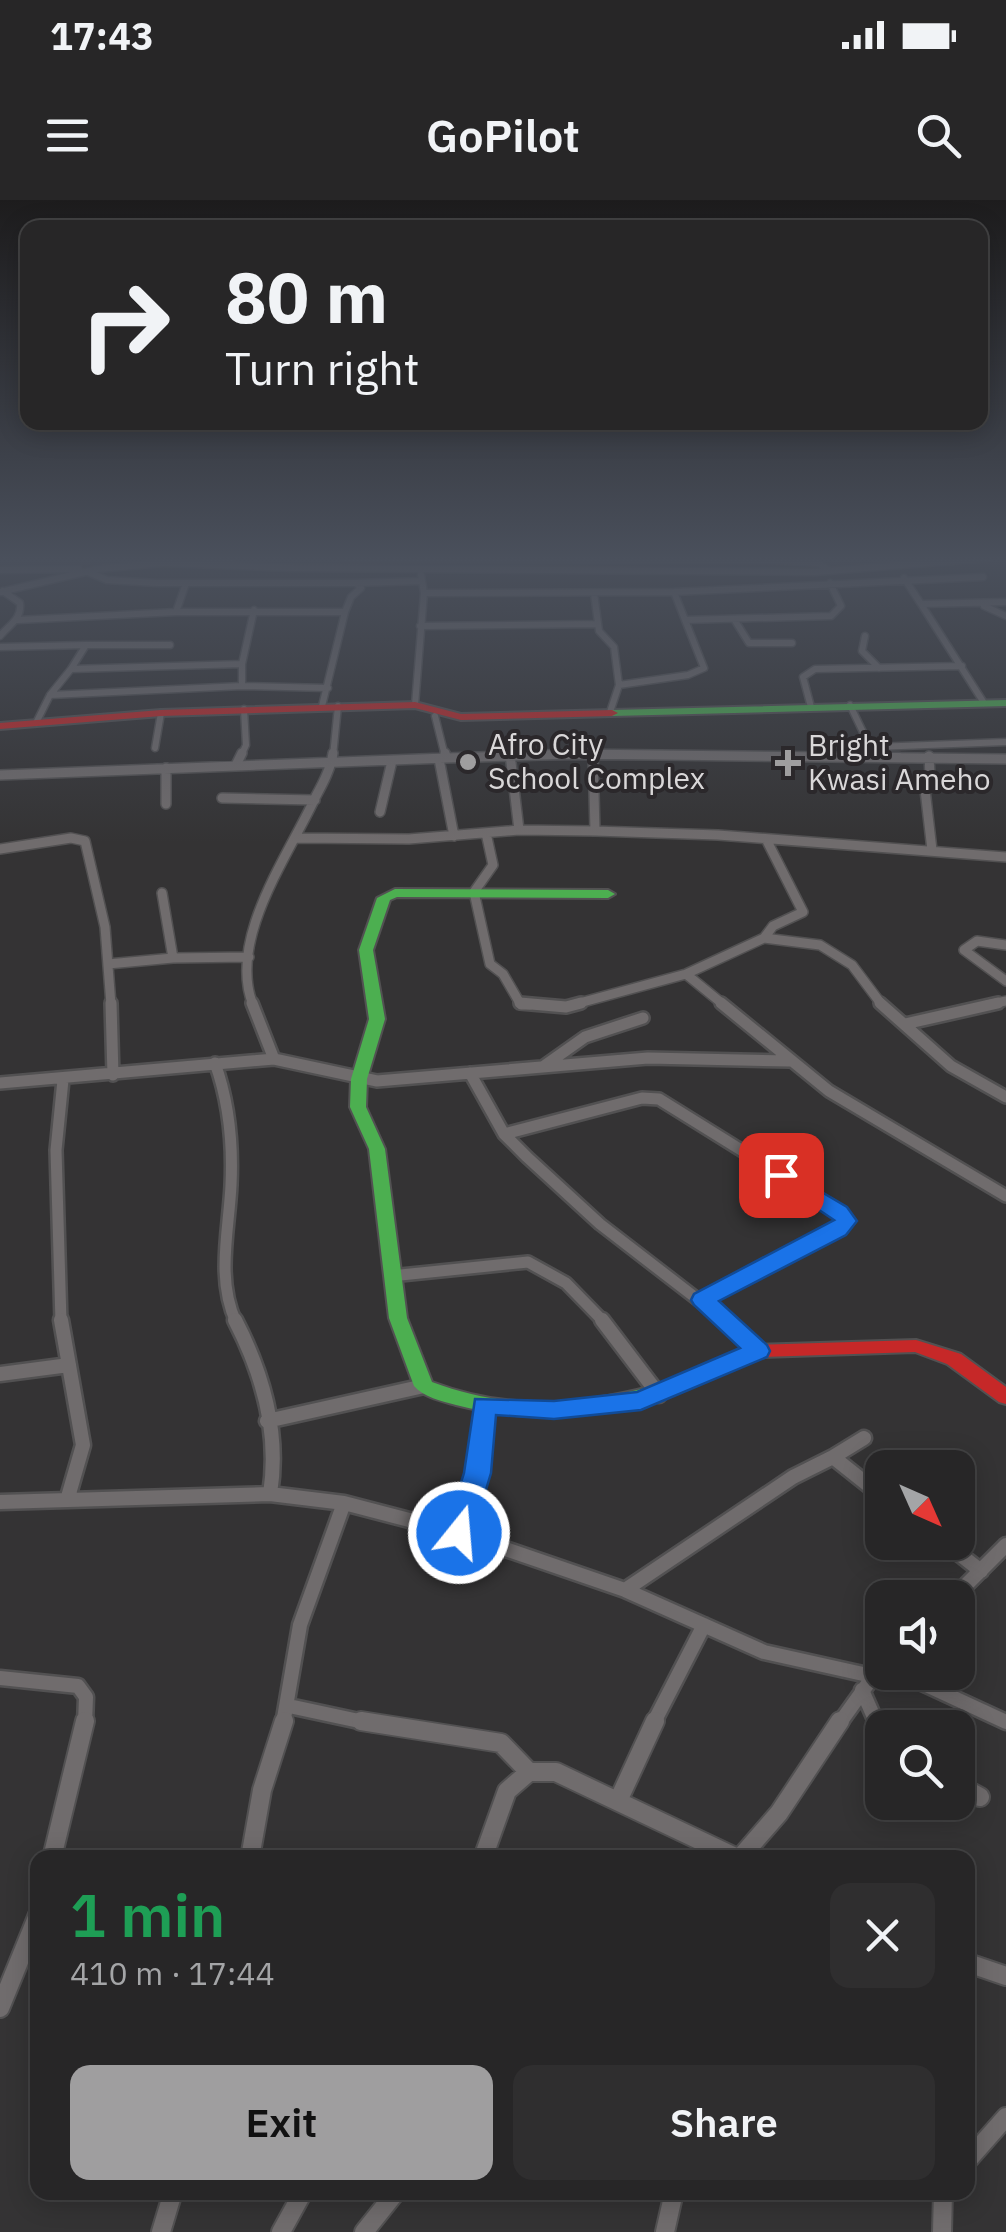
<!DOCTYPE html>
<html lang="en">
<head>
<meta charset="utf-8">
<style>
	body { margin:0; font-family:"IBM Plex Sans",sans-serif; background:#2f2e2f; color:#f1f3f6; height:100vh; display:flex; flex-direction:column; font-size:38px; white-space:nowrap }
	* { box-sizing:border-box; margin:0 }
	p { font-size:32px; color:#a4a5a7 }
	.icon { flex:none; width:55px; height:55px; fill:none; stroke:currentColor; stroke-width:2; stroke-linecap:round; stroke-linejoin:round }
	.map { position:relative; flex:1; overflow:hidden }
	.side { position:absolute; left:30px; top:1650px; width:945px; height:350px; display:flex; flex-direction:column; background:#272627; border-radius:20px; box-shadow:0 5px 25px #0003,0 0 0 2px #434344 }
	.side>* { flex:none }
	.hud { position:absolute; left:20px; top:20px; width:968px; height:210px; border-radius:20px; box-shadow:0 5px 25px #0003,0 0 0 2px #434344; background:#272627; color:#f1f3f6; overflow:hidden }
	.needle { width:65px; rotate:135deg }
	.buttons { position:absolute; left:865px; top:1250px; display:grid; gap:20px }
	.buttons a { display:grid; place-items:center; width:110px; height:110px; border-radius:20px; background:#272627; box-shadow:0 5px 25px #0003,0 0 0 2px #434344; font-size:50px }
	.pin { position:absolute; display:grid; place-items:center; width:85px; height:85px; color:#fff; margin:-42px; border-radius:20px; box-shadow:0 5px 15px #0006 }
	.me { position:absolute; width:110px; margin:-55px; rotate:17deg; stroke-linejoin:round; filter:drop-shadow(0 0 8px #0008) }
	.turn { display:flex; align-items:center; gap:35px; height:210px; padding:0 40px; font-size:45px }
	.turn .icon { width:130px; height:130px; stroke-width:2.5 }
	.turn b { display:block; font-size:70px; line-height:85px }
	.round { display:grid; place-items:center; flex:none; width:105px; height:105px; border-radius:20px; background:#2f2e2f }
	.overview { display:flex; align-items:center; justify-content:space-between; height:170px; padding:0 40px }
	h1 { font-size:60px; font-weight:600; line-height:75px; color:#1e9e55 }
	.button { display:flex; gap:20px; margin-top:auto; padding:20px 40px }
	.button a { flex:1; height:115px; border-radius:20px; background:#9f9e9f; color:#111; font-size:40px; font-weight:600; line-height:115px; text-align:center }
	.button a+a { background:#2f2e2f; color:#f1f3f6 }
	.status { display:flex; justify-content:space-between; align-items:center; height:70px; padding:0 50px; background:#272627; direction:ltr }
	.status svg { height:28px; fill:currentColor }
	header { display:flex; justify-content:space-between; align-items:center; height:130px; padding:0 40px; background:#272627; font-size:45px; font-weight:600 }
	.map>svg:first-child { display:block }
</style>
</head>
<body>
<div class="status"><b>17:43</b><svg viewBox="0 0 49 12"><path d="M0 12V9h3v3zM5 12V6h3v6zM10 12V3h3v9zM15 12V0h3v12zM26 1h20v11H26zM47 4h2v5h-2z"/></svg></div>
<header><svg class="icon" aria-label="menu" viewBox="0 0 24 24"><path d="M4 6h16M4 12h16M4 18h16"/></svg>GoPilot<svg class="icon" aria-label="search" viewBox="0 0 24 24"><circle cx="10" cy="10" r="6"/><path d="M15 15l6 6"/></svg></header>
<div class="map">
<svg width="1006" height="2032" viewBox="0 0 1006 2032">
	<rect width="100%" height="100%" fill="#343334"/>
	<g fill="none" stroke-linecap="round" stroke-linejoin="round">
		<g stroke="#525152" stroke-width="9">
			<path id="street-far4" d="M344,358L773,360L818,363L830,371
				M206,359L233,358
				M165,363L293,368L815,372L989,358
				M0,370L79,369
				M88,372L107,380L157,383H356L361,388L351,397L345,412
				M904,378L921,404L1006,402
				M356,383L422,381
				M0,392L98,369L173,362
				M424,393L674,392L983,377
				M594,393L599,431L614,447L619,485L610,512
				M921,404L984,503
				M984,406L1006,416
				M176,412L185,386
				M734,419L749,443H792
				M18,420L176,412H345L322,506
				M685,420L831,416L841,406L830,383
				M420,426L598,424
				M0,436C9,425 22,419 20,403L3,391
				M865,436L862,451L879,468
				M86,445H170
				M0,447L86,445L71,469
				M619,485L688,475L704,468L674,392
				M242,486V464L254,410
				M50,495L242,486L328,488
				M415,505L424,393L420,369
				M850,505L873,553
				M811,507L803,477L815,469L962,466
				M435,516L445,556
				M36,523L50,495L71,469L242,464
				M875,547L1006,542
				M155,548L161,513
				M241,556L246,545L244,509
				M333,556L338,506
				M490,556H688
				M833,556H899"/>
		</g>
		<g stroke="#525152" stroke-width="12">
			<path id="street-far3" d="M445,553L446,558L576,554L1006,559
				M510,554L519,630
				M593,554L595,631
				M929,556L930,576L924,581L932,650
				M439,559L454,636
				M236,565L242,553
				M166,568V604
				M0,575L446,558
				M222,598L315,600
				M380,612L392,561
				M486,633L493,665L474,692L490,764L503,774L521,805H530
				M297,638L409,639L519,630L595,631L718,635L1006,657
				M0,649L71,638L85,641L105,727L111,805
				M764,738L773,726L803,712L766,639
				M1006,745L977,741L964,750L1006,781
				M173,758L249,757
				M108,764L173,758L162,693
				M686,774L724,805
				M253,805C227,739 289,655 316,596C323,583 331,568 333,553
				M572,805L686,774L764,738L820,745L852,765L882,805
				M987,805L1006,801"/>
		</g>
		<g stroke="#525152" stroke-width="16">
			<path id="street-far2" d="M111,803L113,875
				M252,803L274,859
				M520,803L566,807L581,803
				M721,803L829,891L1006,996
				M880,803L951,866L1006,897
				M905,824L998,803
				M215,863C229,902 233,943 231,985C229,1030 216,1079 236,1122
				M544,866L585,837L643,818
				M470,873L504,934L527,957L600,1024L727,1122
				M0,883L274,859L377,881L648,858L790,861
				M504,934L642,898L659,899L839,1011L846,1021L838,1029L703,1100
				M391,1076L528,1062L566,1083L604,1122
				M61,1122L56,950L63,880"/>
		</g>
		<g stroke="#525152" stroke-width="19">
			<path id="street-far1" d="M61,1120L83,1245L68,1297
				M235,1120C263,1174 280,1232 270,1294
				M602,1120L659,1195
				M724,1120L758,1151
				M0,1174L69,1165
				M484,1205L478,1273L459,1333L625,1390L764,1452L872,1476
				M267,1221L424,1186
				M864,1238L833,1257L882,1296
				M0,1302L270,1294L344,1303L459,1333
				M944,1342L981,1371
				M625,1390L793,1277L833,1257
				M953,1398L1006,1345
				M898,1472L1006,1522
				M0,1478L78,1486L86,1497L85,1524
				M862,1490L877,1524
				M289,1506L373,1524
				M283,1524L300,1425L344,1303
				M653,1524L704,1425
				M839,1524L882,1464"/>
		</g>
		<g stroke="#525152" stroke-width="22">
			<path id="street" d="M361,1521L501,1543L529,1572
				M876,1521L882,1535
				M958,1585L980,1597
				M618,1601L655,1521
				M52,1658L85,1521
				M250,1658L262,1590L284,1521
				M483,1658L507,1591L529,1572H556L737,1658
				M740,1658L779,1613L840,1521
				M968,1763L1006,1776
				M0,1808L38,1715
				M968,1960L1006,1917
				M161,2032L173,1992
				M281,2032L303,1992
				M364,2032L396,1992
				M665,2032L674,1992
				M942,2032L943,1992"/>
		</g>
		<g stroke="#525152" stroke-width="4">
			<path id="fast" d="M1006,500V506L612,516L606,513L612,510Z
				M395,689L608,690L615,694L608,698L397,697L390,700L373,750L385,819L367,879L366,907L385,949L407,1118L432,1182C514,1213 589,1205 671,1181L678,1183L681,1188L678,1193C605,1219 531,1224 456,1205C442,1201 423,1197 414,1186L389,1118L369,949L350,907L351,879L369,819L359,750L377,698Z"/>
		</g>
		<g stroke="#525152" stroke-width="4">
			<path id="jam" d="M415,502L461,514L612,510L618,513L612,516L461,520L415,508L161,516L0,529V523L161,510Z
				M916,1140L961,1154L1006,1187V1204L999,1202L947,1164L915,1152L761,1157L678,1193H664L661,1188L664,1183L758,1145Z"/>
		</g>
		<use href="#street-far4" stroke="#706c6d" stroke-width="6"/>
		<use href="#street-far3" stroke="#706c6d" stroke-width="9"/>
		<use href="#street-far2" stroke="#706c6d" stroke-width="11"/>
		<use href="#street-far1" stroke="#706c6d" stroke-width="14"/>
		<use href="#street" stroke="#706c6d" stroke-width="18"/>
		<use href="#fast" fill="#4caf50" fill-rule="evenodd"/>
		<use href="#jam" fill="#c62828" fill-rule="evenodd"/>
	</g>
	<linearGradient id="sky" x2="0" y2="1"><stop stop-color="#1d1c1d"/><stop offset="0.56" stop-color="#4a505c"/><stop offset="1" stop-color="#4a505c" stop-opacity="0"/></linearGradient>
	<rect width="1006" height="642" fill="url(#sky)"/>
	<path fill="#1a73e8" stroke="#114b97" stroke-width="2.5" d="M781,968L847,1007L857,1021L846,1035L719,1101L767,1145L770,1151L767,1157L641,1210L554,1219L496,1215L491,1273L473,1333L469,1341L459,1344L449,1341L445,1333L464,1273L475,1199L554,1201L637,1192L740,1148L694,1105L691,1100L694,1094L834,1020L773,979L770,975Z"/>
	<g fill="#9f9e9f" stroke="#2b282b" stroke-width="4">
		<circle cx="468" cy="562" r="10"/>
		<path d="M783 548h10v10h10v10h-10v10h-10v-10h-10v-10h10z"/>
	</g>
	<g text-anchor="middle" stroke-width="8" stroke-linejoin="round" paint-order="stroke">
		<g font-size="30" fill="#d9d7d8" stroke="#2b282b" text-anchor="start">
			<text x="488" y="555">Afro City<tspan x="488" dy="34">School Complex</tspan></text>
			<text x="808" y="556">Bright<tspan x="808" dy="34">Kwasi Ameho</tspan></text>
		</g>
	</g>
</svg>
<div class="buttons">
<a><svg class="needle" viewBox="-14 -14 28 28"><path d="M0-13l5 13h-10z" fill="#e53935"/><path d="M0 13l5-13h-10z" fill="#a4a5a7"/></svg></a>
<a><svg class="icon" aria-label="sound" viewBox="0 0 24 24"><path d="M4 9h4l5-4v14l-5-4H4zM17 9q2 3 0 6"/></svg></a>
<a><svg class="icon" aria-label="search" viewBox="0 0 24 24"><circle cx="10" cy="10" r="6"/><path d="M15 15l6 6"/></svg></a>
</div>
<div class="pin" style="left:781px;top:975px;background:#d93025"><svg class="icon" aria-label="arrive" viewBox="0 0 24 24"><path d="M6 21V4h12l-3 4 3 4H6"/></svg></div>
<svg class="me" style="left:459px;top:1333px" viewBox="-20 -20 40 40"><circle r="17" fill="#1a73e8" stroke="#fff" stroke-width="3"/><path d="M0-11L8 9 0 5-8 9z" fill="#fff"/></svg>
<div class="hud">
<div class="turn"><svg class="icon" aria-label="right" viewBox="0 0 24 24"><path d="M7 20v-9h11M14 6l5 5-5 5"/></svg><div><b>80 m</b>Turn right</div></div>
</div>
<section class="side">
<div class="overview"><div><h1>1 min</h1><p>410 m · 17:44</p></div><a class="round"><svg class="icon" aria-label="close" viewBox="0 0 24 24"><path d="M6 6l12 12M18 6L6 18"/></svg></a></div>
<div class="button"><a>Exit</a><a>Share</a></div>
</section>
</div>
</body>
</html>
